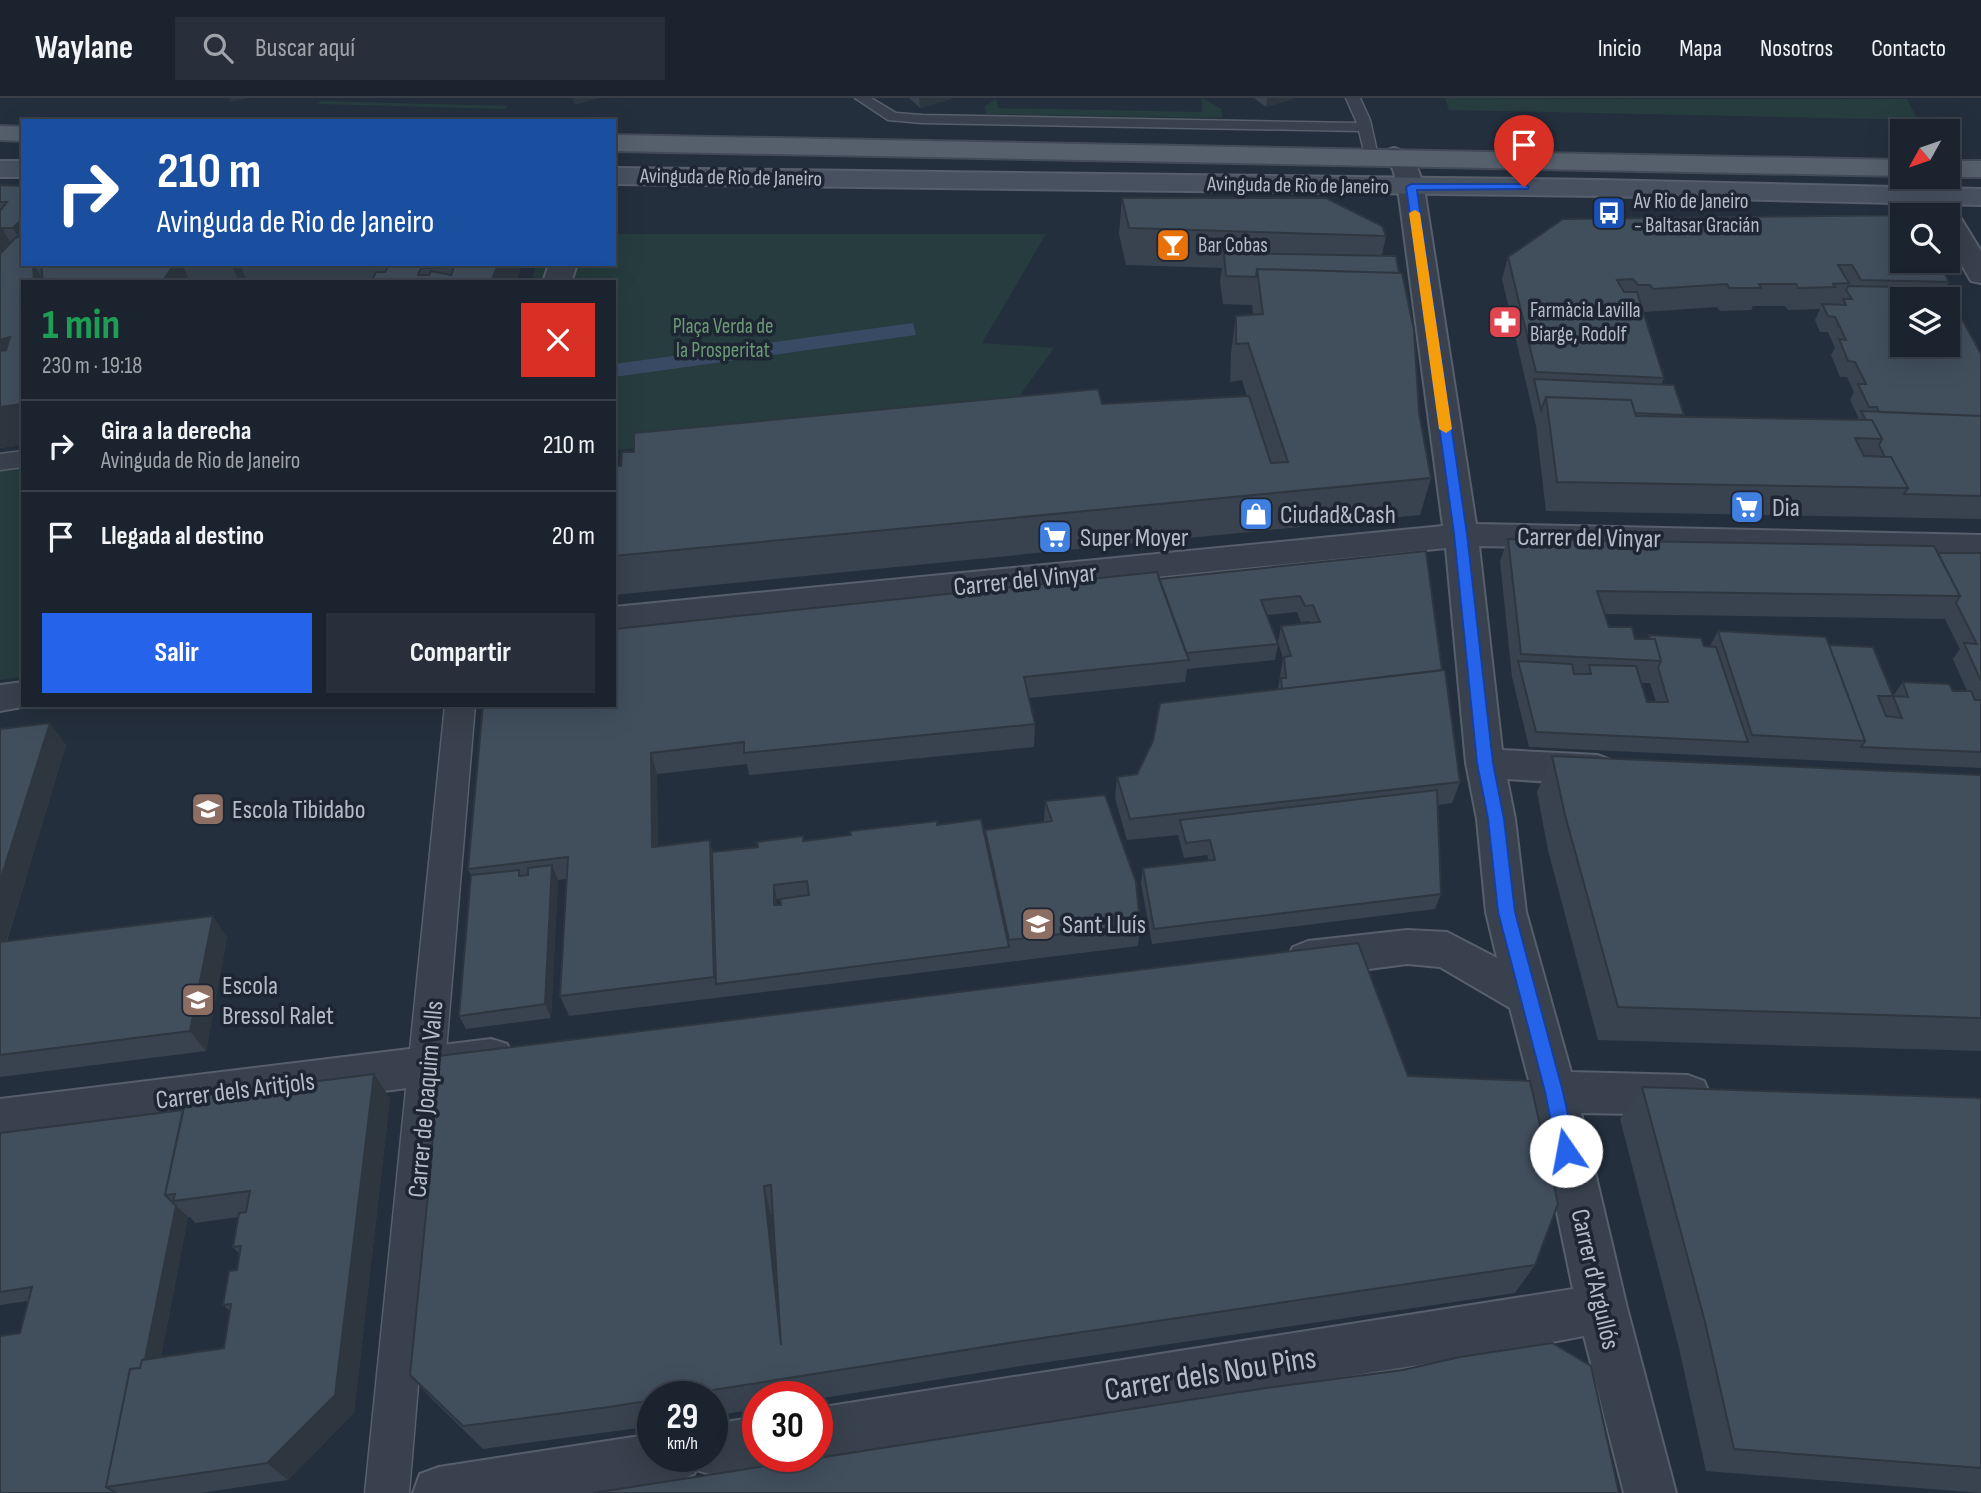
<!DOCTYPE html>
<html lang="es">
<head>
<meta charset="utf-8">
<style>
	body { margin:0; font-family:"Sofia Sans Condensed",sans-serif; background:#282f3a; color:#f1f3f6; height:100vh; display:flex; flex-direction:column; font-size:26px; white-space:nowrap }
	* { box-sizing:border-box; margin:0 }
	p { font-size:23px; color:#a0a4aa }
	.icon { flex:none; width:38px; height:38px; fill:none; stroke:currentColor; stroke-width:2; stroke-linecap:round; stroke-linejoin:round }
	.map { position:relative; flex:1; overflow:hidden }
	.drawer { position:absolute; left:21px; top:182px; width:595px; height:427px; display:flex; flex-direction:column; background:#1b232e; border-radius:0px; box-shadow:0 7px 28px #0002,0 0 0 2px #39404a }
	.drawer>* { flex:none }
	.top-card { position:absolute; left:21px; top:21px; width:595px; height:147px; border-radius:0px; box-shadow:0 7px 28px #0002,0 0 0 2px #39404a; background:#1a4fa0; color:#fff; overflow:hidden }
	.needle { width:46px; rotate:230deg }
	.tools { position:absolute; left:1890px; top:21px; display:grid; gap:14px }
	.tools a { display:grid; place-items:center; width:70px; height:70px; border-radius:0px; background:#1b232e; box-shadow:0 7px 28px #0002,0 0 0 2px #39404a; font-size:35px }
	.speed { position:absolute; left:637px; top:1283px; display:flex; gap:14px; font-size:35px; font-weight:700; text-align:center }
	.speed>* { display:grid; place-content:center; width:91px; height:91px; border-radius:50%; background:#1b232e; box-shadow:0 7px 28px #0002,0 0 0 2px #39404a; line-height:1 }
	.speed small { font-size:18px; font-weight:400 }
	.speed .limit { border:10px solid #d22; background:#fff; color:#111 }
	.pin { position:absolute; display:grid; place-items:center; width:60px; height:60px; color:#fff; margin:-72px -30px; border-radius:50% 50% 50% 0; rotate:-45deg; box-shadow:0 0 7px #0007 }
	.pin .icon { rotate:45deg }
	.me { position:absolute; width:77px; margin:-38px; rotate:348deg; stroke-linejoin:round; filter:drop-shadow(0 0 5px #0008) }
	.turn { display:flex; align-items:center; gap:24px; height:147px; padding:0 21px; font-size:32px }
	.turn .icon { width:91px; height:91px; stroke-width:2.5 }
	.turn b { display:block; font-size:49px; line-height:60px }
	.round { display:grid; place-items:center; flex:none; width:74px; height:74px; border-radius:0px; background:#282f3a }
	.head { display:flex; align-items:center; justify-content:space-between; height:119px; padding:0 21px }
	h1 { font-size:42px; font-weight:700; line-height:52px; color:#1e9e55 }
	.primary-button { display:flex; gap:14px; margin-top:auto; padding:14px 21px }
	.primary-button a { flex:1; height:80px; border-radius:0px; background:#2563eb; color:#fff; font-size:28px; font-weight:700; line-height:80px; text-align:center }
	.primary-button a+a { background:#282f3a; color:#f1f3f6 }
	ul { padding:0; list-style:none }
	li { display:flex; align-items:center; gap:21px; height:91px; padding:0 21px; border-top:2px solid #39404a }
	li div { flex:1 }
	li b { display:block; font-size:26px }
	li em { font-style:normal }
	header { display:flex; align-items:center; gap:42px; box-sizing:border-box; height:98px; padding:0 35px; background:#1b232e; border-bottom:2px solid #39404a }
	header strong { font-size:33px }
	nav { display:flex; gap:38px; margin-inline-start:auto; font-size:24px }
	.search { width:490px; height:63px; background:#282f3a; display:flex; align-items:center; gap:18px; box-sizing:border-box; padding:0 24px; border-radius:0px; color:#a0a4aa; font-size:26px }
	.map>svg:first-child { display:block }
</style>
</head>
<body>
<header>
<strong>Waylane</strong>
<div class="search"><svg class="icon" aria-label="search" viewBox="0 0 24 24"><circle cx="10" cy="10" r="6"/><path d="M15 15l6 6"/></svg>Buscar aquí</div>
<nav><a>Inicio</a><a>Mapa</a><a>Nosotros</a><a>Contacto</a></nav>
</header>
<div class="map">
<svg width="1981" height="1395" viewBox="0 0 1981 1395">
	<rect width="100%" height="100%" fill="#242f3d"/>
	<path fill="#263c3e" d="M1202,0L1222,11V20L986,16L985,8L996,1L998,10L1202,14Z
		M1445,0L1907,1L1918,22L1449,12Z
		M321,3L507,8L505,11L318,6Z
		M614,136H1046L982,245L1054,250L1002,322L614,352V184H531L537,166H614Z
		M23,354V579L0,582V358Z"/>
	<path fill="#394b64" d="M913,225L916,237L614,279V266Z"/>
	<g fill="none" stroke-linecap="round" stroke-linejoin="round">
		<g stroke="#565f6b" stroke-width="3">
			<path id="service" d="M855,0H871L896,15L922,17L1357,25L1346,0H1360L1370,22L1378,58L1371,62L1366,61L1359,33L922,25L888,22Z"/>
		</g>
		<g stroke="#565f6b" stroke-width="3">
			<path id="pedestrian" d="M23,353V369L0,372V356Z
				M445,607H475L409,1395H365Z"/>
		</g>
		<g stroke="#565f6b" stroke-width="4">
			<path id="minor" d="M1394,50C1414,55 1419,72 1424,90L1476,426L1981,437V459L1479,448L1502,652L1598,657L1611,662L1617,672L1611,682L1598,687L1507,681L1515,721L1526,814L1571,974L1688,977L1704,983L1710,997L1704,1011L1688,1017L1581,1015L1627,1210L1676,1395H1624L1584,1238L1494,1255L817,1362L808,1358H817V1310L1573,1191L1532,994L1510,910L1440,869L1407,866L1308,879L1293,873L1287,861L1293,849L1308,843L1407,832L1447,834L1497,860L1486,814L1477,721L1466,665L1446,450L614,533V509L1443,428L1398,90L1393,71L1381,58L1385,53Z
				M1948,112L1957,114L1981,153V185L1971,183L1948,143V117H1937Z
				M549,166H577L571,184H543Z
				M23,584V607H33L0,613V587Z
				M491,941L507,946L513,960L507,974L491,979L0,1043V1001Z
				M758,1319V1358H778L776,1363C752,1374 722,1382 696,1372L694,1376L676,1384L606,1395H413L420,1376L439,1369L653,1336V1358H712V1326Z"/>
		</g>
		<g stroke="#565f6b" stroke-width="4">
			<path id="secondary" d="M0,63H23V79H0Z
				M614,70L1599,82L1981,91V107L1599,98L614,86Z"/>
		</g>
		<g stroke="#414a56" stroke-width="4">
			<path id="primary" d="M0,28L23,29V43L0,42Z
				M614,37L1902,62V78L614,53Z
				M1948,63H1981V79H1948Z"/>
		</g>
		<use href="#service" fill="#38414d" fill-rule="evenodd"/>
		<use href="#pedestrian" fill="#38414d" fill-rule="evenodd"/>
		<use href="#minor" fill="#38414d" fill-rule="evenodd"/>
		<use href="#secondary" fill="#475160" fill-rule="evenodd"/>
		<use href="#primary" fill="#56606d" fill-rule="evenodd"/>
	</g>
	<path fill="#38434f" fill-rule="evenodd" d="M909,0H951V1L920,10Z
		M1254,0H1295L1266,9Z
		M0,87L23,88V166H522L516,184H23L22,280L21,285H23V347L0,350Z
		M1122,100L1386,138L1382,157L1419,315L1431,380L1420,417L614,497V368L1102,306L1247,299L1242,282L1230,284L1231,255L1236,218L1253,216L1252,207L1223,206L1220,183L1222,170L1126,167L1119,136Z
		M1563,121L1949,184L1945,190L1981,256V421L1546,413L1536,328L1502,181L1508,159ZM1753,208H1785L1788,212L1820,211L1815,222L1820,234H1828L1835,250L1831,257L1840,279H1847L1854,294L1850,302L1858,319L1857,322L1683,319L1684,317L1661,287L1664,280L1642,210L1644,214L1717,209L1720,213L1751,212Z
		M1508,441L1981,455V670L1529,649L1512,579L1500,463ZM1604,516L1945,521L1960,551L1953,561L1967,593H1953L1903,584L1893,598L1829,547L1718,533L1710,548L1649,537L1647,541H1635L1609,529ZM1641,585H1650L1656,604H1647Z
		M1426,453L1442,572L1460,684L1452,705L1438,707L1441,796L1435,811L1152,846L1141,785L1143,770L1209,763L1207,757L1184,760L1178,737L1127,742L1115,700L1117,679L1137,676L1278,591L1283,560L1278,544L1281,528L1311,525L1310,523L1301,524L1297,514L1267,517L1278,546L1275,562L1187,571L1185,584L1029,600L1035,626L1034,649L749,677L747,666L657,676L658,748L713,754L758,749L804,743L937,727L985,739V732L1044,724L1045,703L1140,827L1138,848L569,918L560,898L567,781L558,782L551,920L466,931L459,918L471,777L468,771L483,607L1159,481ZM777,801H780L781,807H777Z
		M0,631L66,647L7,843L227,839L206,953L0,979Z
		M1552,658L1981,677V953L1598,942L1548,752L1537,694Z
		M1408,978L1535,1167L1515,1195L1021,1268L817,1301V1298H758V1311L712,1318V1298H653V1328L483,1351L432,1301L410,1277L431,1066ZM771,1117H773L775,1149Z
		M1642,989L1981,1000V1395L1706,1373L1679,1250L1620,1021Z
		M390,1000L354,1315L288,1382L200,1395H0L20,1235L28,1203L0,1207V1035ZM188,1119H190L195,1125L238,1119L233,1149L240,1156L237,1172L223,1207L230,1213L224,1250L161,1259Z"/>
	<path fill="#2e3740" d="M229,0H248L230,4Z
		M573,0H601L574,7Z
		M919,0H951V1L920,10Z
		M1267,0H1295L1266,9Z
		M0,110L11,130H2L26,173L0,201Z
		M23,120V148L13,130Z
		M33,166H34L44,184H29Z
		M174,166H182L190,184H166L165,180Z
		M233,166H240L247,184H239L232,168Z
		M498,166H522L516,184H491Z
		M10,239V281L23,306V347L0,350V240Z
		M50,625L66,647L0,864V783Z
		M651,655L657,676L658,770L652,749Z
		M710,742L715,764L716,886L714,879Z
		M552,767L558,782L551,920L545,906Z
		M774,787L777,801V822L774,807Z
		M213,818L227,839L206,953L190,933Z
		M374,976L390,1000L354,1315L288,1382L267,1365Z
		M764,1088L771,1117L789,1272L781,1247Z
		M176,1108L188,1119L137,1384L120,1387Z"/>
	<path fill="#414e5c" stroke="#2e3740" stroke-width="2" fill-rule="evenodd" d="M0,87L23,88V120L13,130H0V113L7,104H0Z
		M1122,100H1326L1382,128L1386,138L1129,130Z
		M1902,117V163H1938L1949,184L1861,182L1852,167H1838L1849,185L1833,186L1835,189L1798,190L1796,186H1759L1761,190H1729L1727,186L1653,191L1650,187H1638L1633,181L1617,182L1624,194H1637L1664,280L1536,274L1508,159L1563,121L1912,117H1913Z
		M23,137V153H21V158L23,157V166H33L34,182L29,184H23V280L21,285H23V306L0,309V253L6,252L10,239L0,242V156L15,140Z
		M1224,155L1396,158L1399,175L1257,171L1256,179L1226,178Z
		M41,166H174L165,180H184L181,184H61L59,183L43,184Z
		M195,166H233L232,168L195,167Z
		M390,166H498L491,184H371L376,174H385ZM454,169L451,177L431,173L429,177H418L421,170Z
		M1257,171L1402,175L1414,232L1419,315L1431,380L614,458V368H621L622,354H634V335L1098,291L1102,306L1249,298L1271,365L1288,364L1248,245L1236,246V218L1263,216Z
		M1848,188L1945,190L1981,256V318L1879,314L1877,309H1869L1858,286H1866L1855,264L1848,263L1839,241L1846,242L1835,219L1828,218L1822,206L1846,207L1843,201H1852L1846,192ZM1902,201H1948V247H1902Z
		M1534,281L1674,287L1684,317L1635,315L1631,302L1546,299L1541,312Z
		M1546,299L1631,302L1636,318L1872,322L1882,341L1855,340L1864,358L1891,359L1908,390L1557,384Z
		M1861,313L1981,318V398L1904,396L1908,390L1891,359H1885L1879,347L1882,341L1872,322H1866Z
		M1508,441L1934,448L1960,498L1597,493L1609,529H1632L1635,541H1655L1661,563L1521,556Z
		M1426,453L1442,572L1282,591L1281,580H1286L1284,559L1291,558L1281,528L1320,524L1313,507L1305,508L1300,498L1261,502L1278,546L1186,555L1159,481Z
		M1938,455H1981V583L1964,545L1977,546L1956,505L1960,498Z
		M1157,474L1189,562L1024,579L1035,626L744,655V644L651,655L652,749L710,742L714,879L560,898L568,759L468,771L483,607H614V531Z
		M1718,533L1826,539L1865,643L1752,637Z
		M1649,537L1701,540L1704,548L1716,549L1748,644L1536,634L1518,563L1572,566L1574,576H1591L1589,567L1636,568L1647,604H1668L1658,569L1661,563L1655,541H1650Z
		M1829,547L1873,549L1893,598H1878L1886,618L1902,620L1893,598L1908,599L1903,584L1949,586L1953,593H1971L1975,602H1981V654L1861,649L1865,643Z
		M1445,572L1460,684L1130,721L1117,679L1137,676L1153,643L1160,605Z
		M50,625L0,783V631Z
		M1552,658L1981,677V920L1618,909L1565,717Z
		M1437,692L1441,796L1154,831L1143,770L1215,762L1210,742L1186,745L1180,722Z
		M1105,697L1136,784L1140,827L1009,842L985,732L1052,723L1045,703Z
		M981,721L1009,849L716,886L712,754L758,749L757,744L803,738V743L851,737L850,733L937,723V727ZM807,783L809,797L780,801L781,807H774V787Z
		M552,767L545,906L459,918L471,777L519,772V778L528,777V770Z
		M213,818L190,933L0,957V844Z
		M1358,845L1408,978L1530,983L1558,1106L1535,1167L1022,1243L675,1298H653V1302L609,1309L463,1328L410,1277L431,1066L438,958ZM771,1087L781,1247L764,1088Z
		M374,976L335,1297L267,1365L106,1389L130,1271L140,1270L142,1262L224,1250L231,1206L223,1207L229,1173L237,1172L241,1148L233,1149L239,1115L246,1114L250,1093L173,1103L175,1096L165,1097L186,1000Z
		M1642,989L1981,1000V1370L1734,1351L1705,1224Z
		M183,1012L165,1097L176,1108L145,1261L142,1262L140,1270L130,1271L106,1389L116,1395H0V1238L20,1235L32,1189L0,1194V1035Z
		M1552,1245L1591,1268L1619,1395H593L1266,1290L1403,1272L1460,1259Z"/>
	<path fill="#2563eb" stroke="#184099" stroke-width="2" d="M1524,86L1529,89L1528,91L1417,92L1467,436L1493,665L1504,721L1515,814L1563,994L1576,1053L1573,1059L1566,1062L1560,1059L1557,1053L1545,994L1498,814L1488,721L1477,665L1454,436L1406,89L1411,86Z"/>
	<path fill="#f59e0b" d="M1415,112L1420,115L1452,331L1446,335L1439,331L1409,115Z"/>
	<defs>
		<g id="bus-square" transform="scale(1.75)"><rect x="-9" y="-9" width="18" height="18" rx="4" fill="#1a4fb4" stroke="#1d2632"/><path d="M-5-6H5V4H4V6H2V4H-2V6H-4V4H-5ZM-3.5-4V0h7V-4ZM-3.5 1.2v1.5H-2V1.2ZM2 1.2v1.5H3.5V1.2Z" fill="#fff"/></g>
		<g id="bar-square" transform="scale(1.75)"><rect x="-9" y="-9" width="18" height="18" rx="4" fill="#e8710a" stroke="#1d2632"/><path d="M-6-5H6L.8 .8V4.5H3.5V6h-7V4.5H-.8V.8Z" fill="#fff"/></g>
		<g id="pharmacy-square" transform="scale(1.75)"><rect x="-9" y="-9" width="18" height="18" rx="4" fill="#e0444e" stroke="#1d2632"/><path d="M-2-6h4v4h4v4h-4v4h-4v-4h-4v-4h4Z" fill="#fff"/></g>
		<g id="supermarket-square" transform="scale(1.75)"><rect x="-9" y="-9" width="18" height="18" rx="4" fill="#3f7fe0" stroke="#1d2632"/><path d="M-6-5.5h2.5l.6 2H6L4.5 2H-2.5L-4.4-4H-6ZM-1.5 3.2a1.3 1.3 0 1 0 .1 0ZM3 3.2a1.3 1.3 0 1 0 .1 0Z" fill="#fff"/></g>
		<g id="shop-square" transform="scale(1.75)"><rect x="-9" y="-9" width="18" height="18" rx="4" fill="#3f7fe0" stroke="#1d2632"/><path d="M-5-2.5h2.3a2.7 3.5 0 0 1 5.4 0H5L5.5 6h-11ZM-1.5-2.5h3a1.5 2.3 0 0 0-3 0Z" fill="#fff"/></g>
		<g id="school-square" transform="scale(1.75)"><rect x="-9" y="-9" width="18" height="18" rx="4" fill="#8d6e63" stroke="#1d2632"/><path d="M0-5L7-2L0 1L-7-2ZM-4 1L0 2.5L4 1V4Q0 6-4 4Z" fill="#fff"/></g>
	</defs>
	<g fill-rule="evenodd">
		<use href="#bus-square" x="1609" y="115"/>
		<use href="#bar-square" x="1173" y="147"/>
		<use href="#pharmacy-square" x="1505" y="224"/>
		<use href="#supermarket-square" x="1747" y="409"/>
		<use href="#shop-square" x="1256" y="416"/>
		<use href="#supermarket-square" x="1055" y="439"/>
		<use href="#school-square" x="208" y="711"/>
		<use href="#school-square" x="1038" y="826"/>
		<use href="#school-square" x="198" y="902"/>
	</g>
	<g text-anchor="middle" stroke-width="7" stroke-linejoin="round" paint-order="stroke">
		<g font-size="21" fill="#b4bcc8" stroke="#1d2632">
			<text transform="translate(731 79) rotate(1)" y="7">Avinguda de Rio de Janeiro</text>
			<text transform="translate(1298 87) rotate(1)" y="7">Avinguda de Rio de Janeiro</text>
		</g>
		<g font-size="21" fill="#b4bcc8" stroke="#1d2632" text-anchor="start">
			<text x="1634" y="110">Av Rio de Janeiro<tspan x="1634" dy="24">- Baltasar Gracián</tspan></text>
			<text x="1198" y="154">Bar Cobas</text>
			<text x="1530" y="219">Farmàcia Lavilla<tspan x="1530" dy="24">Biarge, Rodolf</tspan></text>
		</g>
		<g font-size="21" fill="#6c9976" stroke="#1d2632">
			<text x="723" y="235">Plaça Verda de<tspan x="723" dy="24">la Prosperitat</tspan></text>
		</g>
		<g font-size="26" fill="#b4bcc8" stroke="#1d2632" text-anchor="start">
			<text x="1772" y="418">Dia</text>
			<text x="1280" y="425">Ciudad&amp;Cash</text>
			<text x="1080" y="448">Super Moyer</text>
			<text x="232" y="720">Escola Tibidabo</text>
			<text x="1062" y="835">Sant Lluís</text>
			<text x="222" y="896">Escola<tspan x="222" dy="30">Bressol Ralet</tspan></text>
		</g>
		<g font-size="26" fill="#b4bcc8" stroke="#1d2632">
			<text transform="translate(1589 439) rotate(1)" y="9">Carrer del Vinyar</text>
			<text transform="translate(1025 481) rotate(-6)" y="9">Carrer del Vinyar</text>
			<text transform="translate(235 992) rotate(-7)" y="9">Carrer dels Aritjols</text>
			<text transform="translate(425 1001) rotate(-85)" y="9">Carrer de Joaquim Valls</text>
			<text transform="translate(1596 1181) rotate(77)" y="9">Carrer d'Argullós</text>
		</g>
		<g font-size="32" fill="#b4bcc8" stroke="#1d2632">
			<text transform="translate(1210 1275) rotate(-9)" y="11">Carrer dels Nou Pins</text>
		</g>
	</g>
</svg>
<div class="tools">
<a><svg class="needle" viewBox="-14 -14 28 28"><path d="M0-13l5 13h-10z" fill="#e53935"/><path d="M0 13l5-13h-10z" fill="#a0a4aa"/></svg></a>
<a><svg class="icon" aria-label="search" viewBox="0 0 24 24"><circle cx="10" cy="10" r="6"/><path d="M15 15l6 6"/></svg></a>
<a><svg class="icon" aria-label="layers" viewBox="0 0 24 24"><path d="M12 4l9 5-9 5-9-5zM3 14l9 5 9-5"/></svg></a>
</div>
<div class="speed"><div>29<small>km/h</small></div><div class="limit">30</div></div>
<div class="pin" style="left:1524px;top:89px;background:#d93025"><svg class="icon" aria-label="arrive" viewBox="0 0 24 24"><path d="M6 21V4h12l-3 4 3 4H6"/></svg></div>
<svg class="me" style="left:1566px;top:1053px" viewBox="-20 -20 40 40"><circle r="19" fill="#fff"/><path d="M0-13L10 11 0 6-10 11z" fill="#2563eb"/></svg>
<div class="top-card">
<div class="turn"><svg class="icon" aria-label="right" viewBox="0 0 24 24"><path d="M7 20v-9h11M14 6l5 5-5 5"/></svg><div><b>210 m</b>Avinguda de Rio de Janeiro</div></div>
</div>
<section class="drawer">
<div class="head"><div><h1>1 min</h1><p>230 m · 19:18</p></div><a class="round" style="background:#d93025;color:#fff"><svg class="icon" aria-label="close" viewBox="0 0 24 24"><path d="M6 6l12 12M18 6L6 18"/></svg></a></div>
<ul>
<li><svg class="icon" aria-label="right" viewBox="0 0 24 24"><path d="M7 20v-9h11M14 6l5 5-5 5"/></svg><div><b>Gira a la derecha</b><p>Avinguda de Rio de Janeiro</p></div><em>210 m</em></li>
<li><svg class="icon" aria-label="arrive" viewBox="0 0 24 24"><path d="M6 21V4h12l-3 4 3 4H6"/></svg><div><b>Llegada al destino</b></div><em>20 m</em></li>
</ul>
<div class="primary-button"><a>Salir</a><a>Compartir</a></div>
</section>
</div>
</body>
</html>
